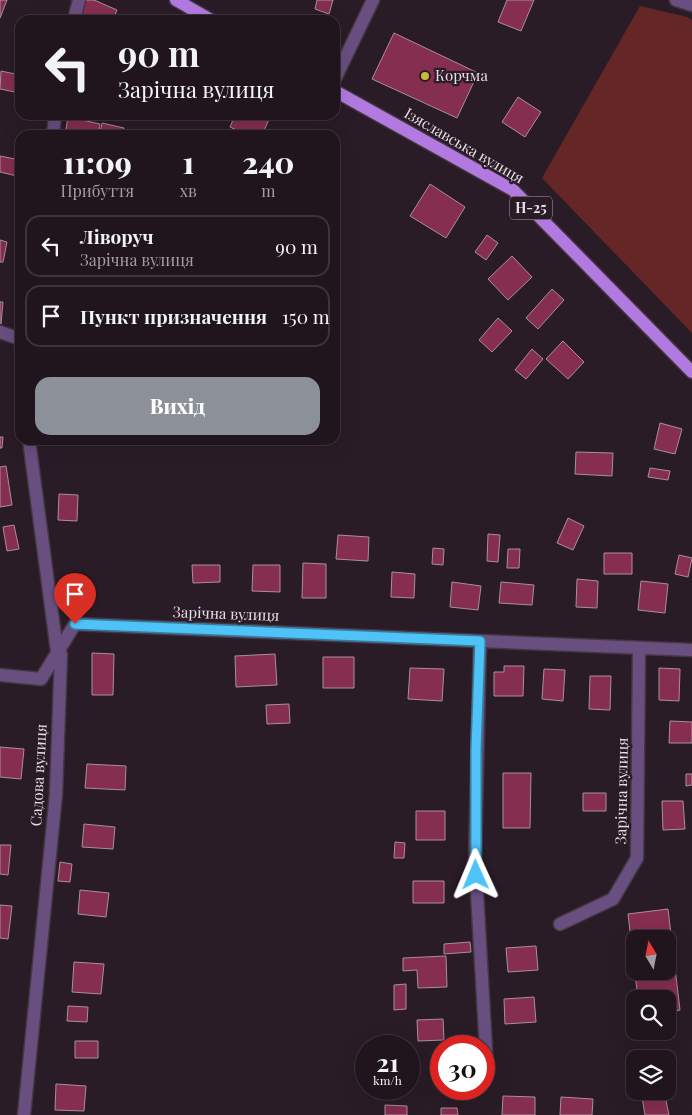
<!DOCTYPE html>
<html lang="uk">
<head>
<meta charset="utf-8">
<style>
	body { margin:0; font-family:"Playfair Display",serif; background:#2d222a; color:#f1f3f6; height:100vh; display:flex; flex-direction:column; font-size:19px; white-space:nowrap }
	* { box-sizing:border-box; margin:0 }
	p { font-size:16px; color:#a29fa4 }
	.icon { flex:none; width:28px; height:28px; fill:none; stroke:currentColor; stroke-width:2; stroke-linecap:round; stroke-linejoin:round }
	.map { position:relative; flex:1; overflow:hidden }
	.panel { position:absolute; left:15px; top:130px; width:325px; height:315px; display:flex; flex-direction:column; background:#20151d; border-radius:15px; box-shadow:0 5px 20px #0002,0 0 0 1px #3d343b }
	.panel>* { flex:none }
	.guide { position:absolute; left:15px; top:15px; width:325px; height:105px; border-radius:15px; box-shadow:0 5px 20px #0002,0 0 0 1px #3d343b; background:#20151d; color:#f1f3f6; overflow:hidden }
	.needle { width:32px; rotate:350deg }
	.buttons { position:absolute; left:626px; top:930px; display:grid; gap:10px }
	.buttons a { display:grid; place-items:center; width:50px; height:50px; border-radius:10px; background:#20151d; box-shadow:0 5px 20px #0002,0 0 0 1px #3d343b; font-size:25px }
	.speed { position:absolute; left:355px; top:1035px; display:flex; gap:10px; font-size:25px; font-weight:700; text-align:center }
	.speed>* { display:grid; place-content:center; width:65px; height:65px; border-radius:50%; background:#20151d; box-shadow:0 5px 20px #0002,0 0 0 1px #3d343b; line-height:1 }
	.speed small { font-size:12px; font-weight:400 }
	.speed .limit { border:8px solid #d22; background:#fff; color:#111 }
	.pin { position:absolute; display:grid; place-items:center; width:42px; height:42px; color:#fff; margin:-51px -21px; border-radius:50% 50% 50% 0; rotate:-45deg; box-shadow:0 0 5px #0007 }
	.pin .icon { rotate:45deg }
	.me { position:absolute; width:55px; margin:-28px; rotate:359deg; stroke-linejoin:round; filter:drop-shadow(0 0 4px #0008) }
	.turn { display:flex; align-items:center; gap:18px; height:105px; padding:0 20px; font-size:22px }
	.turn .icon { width:65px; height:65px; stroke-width:2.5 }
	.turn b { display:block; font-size:35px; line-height:42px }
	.eta { display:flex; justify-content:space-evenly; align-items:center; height:85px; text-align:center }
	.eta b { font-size:30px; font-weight:800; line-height:35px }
	.action { display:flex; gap:10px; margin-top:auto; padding:10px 20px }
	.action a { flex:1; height:58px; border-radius:15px; background:#8c9099; color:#fff; font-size:20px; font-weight:800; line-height:58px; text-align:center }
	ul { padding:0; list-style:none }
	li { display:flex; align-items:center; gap:15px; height:62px; margin:0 10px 8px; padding:0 10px; border:2px solid #3d343b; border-radius:15px }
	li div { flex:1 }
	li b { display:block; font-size:19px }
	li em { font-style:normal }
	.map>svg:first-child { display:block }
</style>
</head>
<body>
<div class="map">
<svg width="692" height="1115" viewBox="0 0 692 1115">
	<rect width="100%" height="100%" fill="#2a1c27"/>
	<path fill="#642725" d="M640,6L687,17L692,20V333L542,178Z"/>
	<path fill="#852e50" stroke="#a79097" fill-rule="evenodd" d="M0,0H7L0,18Z
		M84,0H94L117,10L113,20H76Z
		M317,0H333L329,14L315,9Z
		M507,0H534L521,31L498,22Z
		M394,33L478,73L457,118L372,79Z
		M1,71L20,75V93L0,89Z
		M518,97L541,112L525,137L502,122Z
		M235,115H271L262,135H248L230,127Z
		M68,117L100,124L98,135H65Z
		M102,123L124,128L123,135L100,133Z
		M0,156L20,160L17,176L0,172Z
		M430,184L465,207L446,238L410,216Z
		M487,235L498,243L486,260L475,252Z
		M0,240L7,242L3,262H0Z
		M512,256L532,277L508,300L488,279Z
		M552,289L564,300L538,329L526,318Z
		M0,302H3L1,324L0,323Z
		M498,318L512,331L492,352L479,340Z
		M563,341L584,362L568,379L546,359Z
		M532,349L543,359L526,379L515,370Z
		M660,423L682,429L675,454L654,449Z
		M0,437H3L2,448H0Z
		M576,452L613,453L612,476L575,474Z
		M6,466L12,505L0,507V467Z
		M650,468L670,471L668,480L648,477Z
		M59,494L78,495L77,521L58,520Z
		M568,518L584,526L573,550L557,543Z
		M14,525L19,549L7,551L3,527Z
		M488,534L500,535L498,562L487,561Z
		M338,535L369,537L368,561L336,559Z
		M433,548L444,549L443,565L432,564Z
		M508,549H520L519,568H507Z
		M604,553H632V574H604Z
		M679,555L692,558L688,577L675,574Z
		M303,563L326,564V598H302Z
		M192,565H220V582L193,583Z
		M253,565H280V592L252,591Z
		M392,572L415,574L414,598L391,597Z
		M577,579L598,581L597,608L576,607Z
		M641,581L668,584L665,613L638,610Z
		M452,582L481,586L478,610L450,607Z
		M501,582L534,585L532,605L499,603Z
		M92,653L114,654L113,695H92Z
		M275,654L277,685L236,687L235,656Z
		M323,657H354V688H323Z
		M504,666H524L523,696H494V672H504Z
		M410,668L444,669L442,701L408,699Z
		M659,668L680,669L679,701L659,700Z
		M544,669L565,670L563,701L542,699Z
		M590,676H611L610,710L589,709Z
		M289,704L290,723L267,724L266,705Z
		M670,721L692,722V743H669Z
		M0,747L24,749L21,779L0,777Z
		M87,764L126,766L125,790L85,788Z
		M503,773H531L530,828H503Z
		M686,774H692V785L686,786Z
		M583,793H606V811H583Z
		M662,801H683L685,829L663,830Z
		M416,811H445V840H416Z
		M84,824L115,827L113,849L82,847Z
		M395,842L405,843L404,858H394Z
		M0,845H11L8,875L0,874Z
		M60,862L72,864L70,882L58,881Z
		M413,881H444V903H413Z
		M80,890L109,893L106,917L78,914Z
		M0,905L12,906L8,939L0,938Z
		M668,909L680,1010L668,1012V999H638L628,914ZM635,939H668V971H635Z
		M470,942L471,952L444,954V944Z
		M536,946L538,970L508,972L506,948Z
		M446,956L447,987L418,988L417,970L403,971V958Z
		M74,962L104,964L101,994L72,992Z
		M406,984V1009L394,1010V985Z
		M534,997L536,1022L505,1024L504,999Z
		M68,1006L88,1007L87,1022L67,1021Z
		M443,1019L444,1040L418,1041L417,1020Z
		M75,1041H98V1058H75Z
		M56,1084L86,1086L84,1111L55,1110Z
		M641,1091H664L669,1115H645Z
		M503,1096L535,1097V1115H502Z
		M561,1097L593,1099L592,1115H560Z
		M385,1105L407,1106V1115H385Z
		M441,1108H457L458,1115H441Z"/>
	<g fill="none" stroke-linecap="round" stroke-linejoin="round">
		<g stroke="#443741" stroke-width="15">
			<path id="minor" d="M676,0L692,5
				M74,20L79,0
				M335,79L373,0
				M53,135L55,115
				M0,332L20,339
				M480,641L475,858L487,1067
				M0,675L41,679L75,624L692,650
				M560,924L613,899L637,858L639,648
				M24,1115L56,794L61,654L57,651L29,440"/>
		</g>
		<g stroke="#443741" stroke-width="15">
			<path id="primary" d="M176,0L211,20
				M335,91L513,190L692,372"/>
		</g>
		<use href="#minor" stroke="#694f80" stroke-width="12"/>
		<use href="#primary" stroke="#b27ae1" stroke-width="12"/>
	</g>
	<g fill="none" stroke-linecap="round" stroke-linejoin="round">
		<g stroke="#337fa1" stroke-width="12">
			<path id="route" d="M75,624L480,641L476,749V875"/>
		</g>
		<use href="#route" stroke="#4fc3f7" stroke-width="9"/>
	</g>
	<circle fill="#caba3a" stroke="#2a1c27" stroke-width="2" cx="425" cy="76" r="5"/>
	<g text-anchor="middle" stroke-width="4.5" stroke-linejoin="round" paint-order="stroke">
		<rect fill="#2a1c27" stroke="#aea3ab" stroke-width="1" x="510" y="196.5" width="42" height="23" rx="4"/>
		<g font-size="14" font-weight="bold" fill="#e7dde4">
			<text x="531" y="213">Н-25</text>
		</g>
		<g font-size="15" fill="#e7dde4" stroke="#2a1c27" text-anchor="start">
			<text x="435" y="81">Корчма</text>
		</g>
		<g font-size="15" fill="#e7dde4" stroke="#2a1c27">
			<text transform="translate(464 146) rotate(30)" y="5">Ізяславська вулиця</text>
			<text transform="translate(226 614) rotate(2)" y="5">Зарічна вулиця</text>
			<text transform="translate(39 775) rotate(-87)" y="5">Садова вулиця</text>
			<text transform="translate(622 791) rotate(-89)" y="5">Зарічна вулиця</text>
		</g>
	</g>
</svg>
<div class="buttons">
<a><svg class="needle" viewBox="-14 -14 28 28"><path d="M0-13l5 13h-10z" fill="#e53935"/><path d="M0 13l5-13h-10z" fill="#a29fa4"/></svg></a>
<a><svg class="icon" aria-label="search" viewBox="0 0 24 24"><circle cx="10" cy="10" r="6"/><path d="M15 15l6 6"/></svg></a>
<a><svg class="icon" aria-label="layers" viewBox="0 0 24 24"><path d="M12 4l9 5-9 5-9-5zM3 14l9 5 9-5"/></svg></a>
</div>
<div class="speed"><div>21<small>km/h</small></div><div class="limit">30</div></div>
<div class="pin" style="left:75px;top:624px;background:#d93025"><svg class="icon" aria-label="arrive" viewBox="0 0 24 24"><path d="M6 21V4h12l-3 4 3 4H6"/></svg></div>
<svg class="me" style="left:476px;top:875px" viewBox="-20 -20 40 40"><path d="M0-17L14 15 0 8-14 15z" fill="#4fc3f7" stroke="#fff" stroke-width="4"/></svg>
<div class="guide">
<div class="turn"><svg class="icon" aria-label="left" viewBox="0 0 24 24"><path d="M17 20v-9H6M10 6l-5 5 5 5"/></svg><div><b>90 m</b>Зарічна вулиця</div></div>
</div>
<section class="panel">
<div class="eta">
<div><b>11:09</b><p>Прибуття</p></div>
<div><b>1</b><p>хв</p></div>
<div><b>240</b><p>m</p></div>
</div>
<ul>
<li><svg class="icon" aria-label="left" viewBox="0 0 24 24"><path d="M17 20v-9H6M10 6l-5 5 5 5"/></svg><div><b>Ліворуч</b><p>Зарічна вулиця</p></div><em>90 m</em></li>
<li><svg class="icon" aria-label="arrive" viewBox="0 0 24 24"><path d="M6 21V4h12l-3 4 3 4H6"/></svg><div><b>Пункт призначення</b></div><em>150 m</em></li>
</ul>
<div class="action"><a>Вихід</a></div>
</section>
</div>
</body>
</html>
